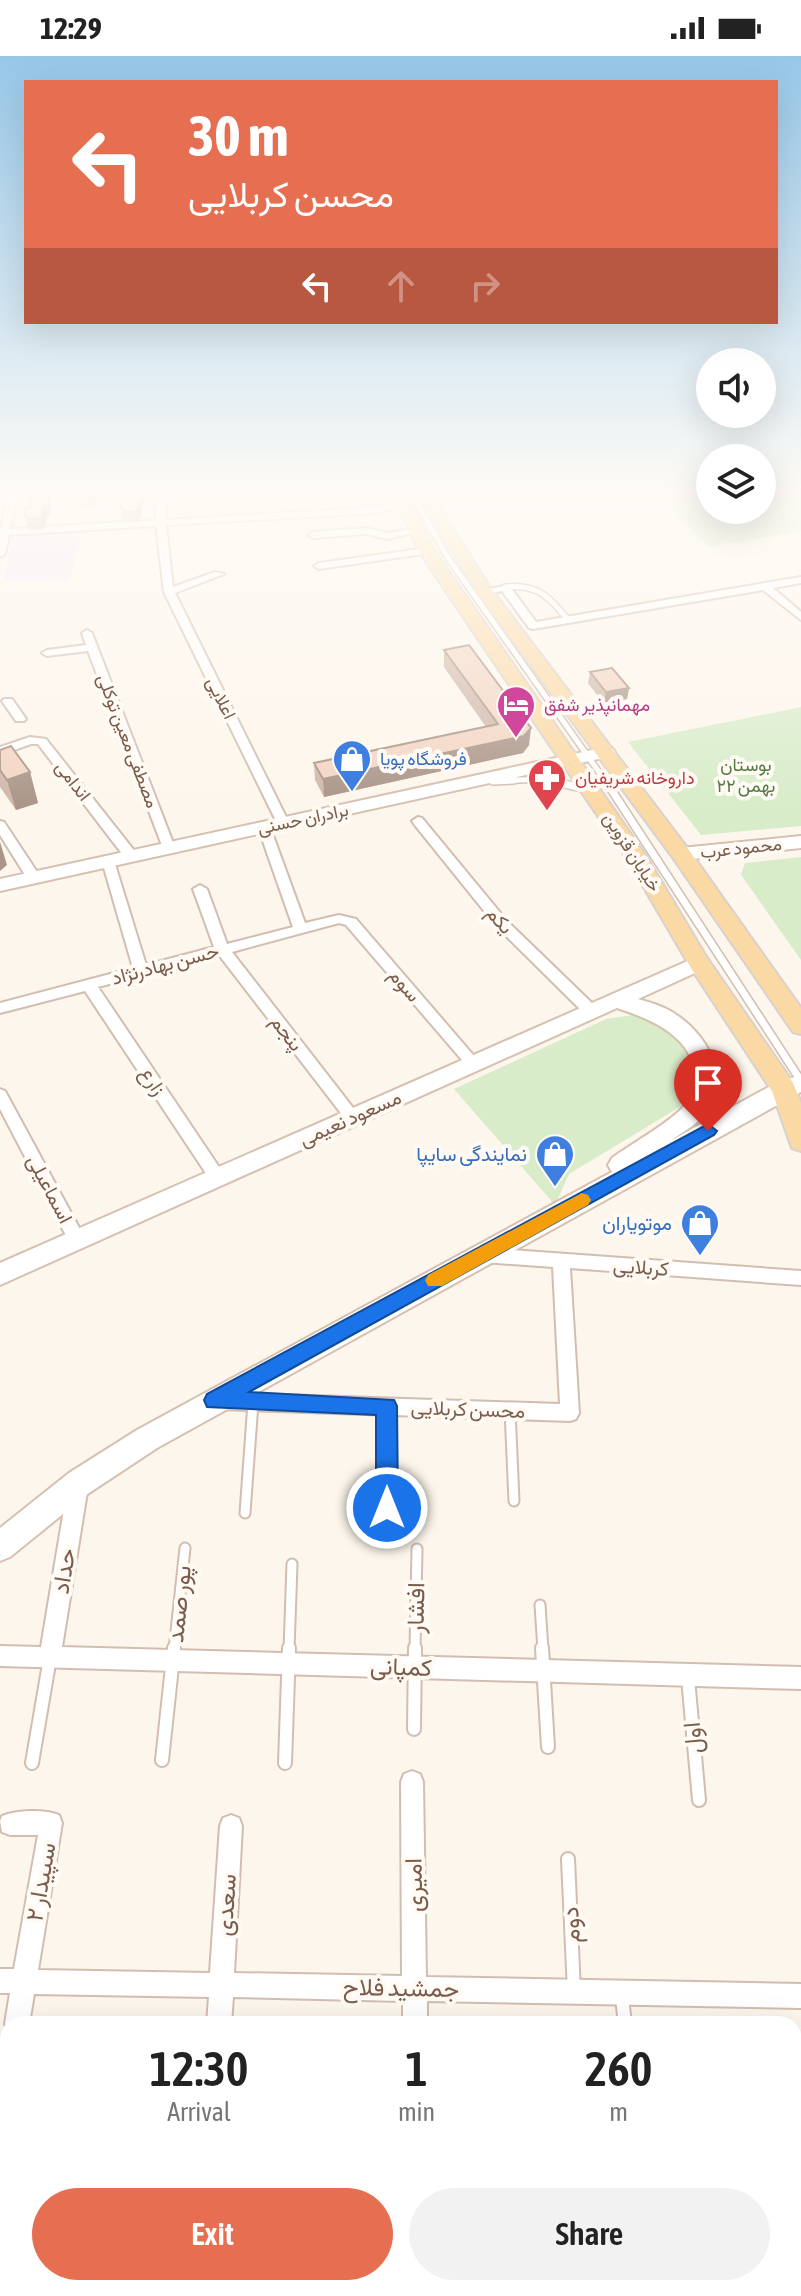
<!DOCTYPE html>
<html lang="en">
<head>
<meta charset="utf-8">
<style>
	body { margin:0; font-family:"Asap Condensed",Vazirmatn,sans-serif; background:#f2f2f2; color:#222; height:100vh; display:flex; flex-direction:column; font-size:30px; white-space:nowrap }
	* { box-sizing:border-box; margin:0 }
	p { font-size:26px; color:#767676 }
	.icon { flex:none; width:44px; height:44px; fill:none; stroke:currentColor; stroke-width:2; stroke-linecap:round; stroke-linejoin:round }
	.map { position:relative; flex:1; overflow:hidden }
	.panel { position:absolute; left:0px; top:1960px; width:802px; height:280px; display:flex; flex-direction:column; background:#fff; border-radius:24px 24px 0 0; box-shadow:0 8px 32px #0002 }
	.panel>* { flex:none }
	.banner { position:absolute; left:24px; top:24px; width:754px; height:244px; border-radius:0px; box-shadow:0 8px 32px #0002; background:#e76f51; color:#fff; overflow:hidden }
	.controls { position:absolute; left:696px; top:292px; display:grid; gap:16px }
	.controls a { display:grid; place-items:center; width:80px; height:80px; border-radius:50%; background:#fff; box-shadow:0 8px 32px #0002; font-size:40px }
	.pin { position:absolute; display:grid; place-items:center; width:68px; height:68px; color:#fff; margin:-82px -34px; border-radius:50% 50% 50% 0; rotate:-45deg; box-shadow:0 0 8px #0007 }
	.pin .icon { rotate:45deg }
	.me { position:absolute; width:88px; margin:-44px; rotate:0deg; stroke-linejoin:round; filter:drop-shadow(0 0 6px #0008) }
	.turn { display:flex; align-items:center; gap:28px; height:168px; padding:0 32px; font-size:36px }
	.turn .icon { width:104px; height:104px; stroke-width:2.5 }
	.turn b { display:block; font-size:56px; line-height:68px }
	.lanes { display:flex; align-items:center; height:76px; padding:0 32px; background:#0003; justify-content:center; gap:40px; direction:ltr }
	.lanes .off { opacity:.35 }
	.eta { display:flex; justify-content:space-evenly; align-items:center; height:136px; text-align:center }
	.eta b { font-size:48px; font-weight:600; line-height:56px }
	.cta { display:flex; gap:16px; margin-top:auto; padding:16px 32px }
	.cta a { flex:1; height:92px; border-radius:48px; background:#e76f51; color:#fff; font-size:32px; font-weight:600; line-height:92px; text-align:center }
	.cta a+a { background:#f2f2f2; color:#222 }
	.status { display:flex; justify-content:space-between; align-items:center; height:56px; padding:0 40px; background:#fff; direction:ltr }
	.status svg { height:22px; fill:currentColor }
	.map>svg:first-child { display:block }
</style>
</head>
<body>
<div class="status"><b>12:29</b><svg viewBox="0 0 49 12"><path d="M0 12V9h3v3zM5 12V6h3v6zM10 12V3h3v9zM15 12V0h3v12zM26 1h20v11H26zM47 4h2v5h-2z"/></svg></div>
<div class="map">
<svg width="801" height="2240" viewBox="0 0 801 2240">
	<rect width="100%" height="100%" fill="#fdf6ec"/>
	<path fill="#f5e8da" d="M172,439H375L377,448L174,461Z"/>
	<path fill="#f3e8fa" d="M81,476L69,524L4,525L12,481Z"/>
	<path fill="#d8ecc9" d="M762,439H801V475L708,491L674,453L710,447V454H762Z
		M801,651V770L701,779L628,686Z
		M801,801V904L741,819L745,807Z
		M639,958L667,970L700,1009L693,1043L569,1118L555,1149L454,1033L606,963Z"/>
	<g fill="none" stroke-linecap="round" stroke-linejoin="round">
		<g stroke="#d1beb0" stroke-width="8">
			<path id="lane-far3" d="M413,439L446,499L606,726
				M505,531C537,528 549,540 568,564
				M493,725L542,723L556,726"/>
		</g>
		<g stroke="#d1beb0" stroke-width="10">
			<path id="lane-far2" d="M547,724L586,733
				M605,724L801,1025
				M493,725L514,724"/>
		</g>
		<g stroke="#d1beb0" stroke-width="13">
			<path id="lane-far1" d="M387,1350V1452
				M510,1354L514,1445
				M245,1457L253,1347
				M540,1549L543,1594
				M174,1594L185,1492
				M289,1594L292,1508
				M415,1594L417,1493"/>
		</g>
		<g stroke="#d1beb0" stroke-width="16">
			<path id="lane" d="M542,1592L548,1691
				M688,1622L699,1744
				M414,1673L415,1592
				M162,1704L174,1592
				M32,1707L50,1602
				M285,1707L289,1592
				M568,1803L574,1935
				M622,1941L625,1968"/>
		</g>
		<g stroke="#d1beb0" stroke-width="4">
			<path id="street" d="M8,439H18L10,473L156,464V439H166V464L378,451L406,444V448L379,457L166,469L173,531L215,516L224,518L175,537L289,767L287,770L283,771L277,767L164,536L156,470L9,479L5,498L0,501V476Z
				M366,472L388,477L417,472L422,475L388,483L366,478L313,482L308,479L313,476Z
				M427,492L430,493V497L319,513L314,510L319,507Z
				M801,521V527L773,532L801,556V564L763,534L533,573L529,572L502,535L484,538L479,535L509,529L536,566Z
				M87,574L92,577L175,792L173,795L169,796L163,792L88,595L47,600L42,597L47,594L86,589L82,577Z
				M4,643H12L26,663L24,665H16L2,645Z
				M30,681L46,683L136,797V803H126L38,688H31L0,699V691Z
				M418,761L422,762L507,865L596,951L598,955L596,959H586L497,871L414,768L412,765Z
				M0,765L4,766L41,822L39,825H29L27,822L0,779Z
				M264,767L270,771L305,867L339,859L356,863L480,1007L478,1011H468L346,869L339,867L232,896L357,1057L360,1061L352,1067L347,1065L219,899L98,931L223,1117L225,1121L223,1125H211L85,935L0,957V947L133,912L102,805L108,801L114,805L146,909L214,891L193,833L200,829L207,833L227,888L293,871L258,771Z
				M0,1033L5,1035L83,1179L85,1184L83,1189H71L0,1053Z
				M483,1192L801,1215V1229L570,1212L579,1357L576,1363L570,1365L220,1353L214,1351L211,1345L214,1339L220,1337L560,1348L553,1211L483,1206L477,1204L475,1199L477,1194Z
				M78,1421L85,1424L88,1430L62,1591L801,1611V1633L0,1610V1590L41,1591L68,1430L71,1424Z
				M412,1715L420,1718L423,1726L426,1921L801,1928V1952L427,1945V1968H403V1945L233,1941L231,1968H207L209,1941L34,1938L29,1968H8V1976L5,1968L10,1937H0V1913H14L38,1779H10L2,1776L0,1765L2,1760C17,1754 44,1753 59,1759L62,1767L38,1914L210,1917L220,1770L223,1762L231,1759L239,1762L242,1770L234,1917L402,1920L401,1726L404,1718Z
				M8,2016V2092L0,2095V2020Z
				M794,2069H801V2095H794Z
				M794,2187L801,2188V2214L794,2213Z"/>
		</g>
		<g stroke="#d6c0b0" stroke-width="4">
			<path id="secondary" d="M606,691L612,692L615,696L612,700L0,835V823Z
				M801,780V792L681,804L671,798L681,792Z
				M699,900L706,902L709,907L706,912L638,943C652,947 666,951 678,960C710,982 734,1029 702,1061C694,1070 681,1077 672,1084L776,1027L801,1019V1036L157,1392L89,1437L10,1501L0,1505V1472L69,1417L137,1374L612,1116L608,1109L612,1102C634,1086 670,1067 687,1047C693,1040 695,1031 695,1023C695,981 651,963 617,952L0,1229V1207Z"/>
		</g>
		<g stroke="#dad1cd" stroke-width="4">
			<path id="primary" d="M393,439H407L434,494L646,800L707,902L793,1027L801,1047V1095L792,1092L772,1035L691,912L629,806L418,494Z
				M418,439H432L491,533L688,793L801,952V978L793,976L674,803L478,538Z"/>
		</g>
		<use href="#lane-far3" stroke="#fff" stroke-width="5"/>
		<use href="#lane-far2" stroke="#fff" stroke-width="7"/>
		<use href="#lane-far1" stroke="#fff" stroke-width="9"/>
		<use href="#lane" stroke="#fff" stroke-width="12"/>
		<use href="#street" fill="#fff" fill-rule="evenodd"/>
		<use href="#secondary" fill="#fff" fill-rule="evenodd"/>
		<use href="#primary" fill="#fbd9a5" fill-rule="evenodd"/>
	</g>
	<path fill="#d1b7a8" d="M76,439H97L95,452L82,453L79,450Z
		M120,439H143L144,445L139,466H126L122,463Z
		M28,443L49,444L51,460H47L44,473L31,474L27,471L25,460L30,452Z
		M444,594L529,689L523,697L324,741L315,724L314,707L486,671L444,611Z
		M590,616L629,632L627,643L604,648L588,627Z
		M0,694L30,716L38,747L16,754L0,731Z"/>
	<path fill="#aa9588" d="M46,439H50L51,460H47L44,473L42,462Z
		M94,439H97L95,452L93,442Z
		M141,439H143L144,445L139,466L138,455Z
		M629,632L627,643L604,648L606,636Z
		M531,672L529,689L523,697L324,741L323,723Z
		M30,716L38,747L16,754L7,724Z
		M0,786L7,809L0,815Z"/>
	<path fill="#f3d5c3" stroke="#aa9588" stroke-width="2" d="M28,439H46L45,442H49V449H44L42,462L28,463L25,460L26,452H30L31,447V443H28Z
		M77,439H94L93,442H80Z
		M125,439H141L138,455L124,456L121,452V445H126Z
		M469,589L531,672L524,680L323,723L314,707L498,668L444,594Z
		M612,612L629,632L606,636L590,616Z
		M11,690L30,716L7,724L0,714V694Z"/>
	<linearGradient id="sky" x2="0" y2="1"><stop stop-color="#97c7e8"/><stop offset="0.58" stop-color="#fefbf6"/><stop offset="1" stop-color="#fefbf6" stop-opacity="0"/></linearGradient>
	<rect width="801" height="753" fill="url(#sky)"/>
	<path fill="#1a73e8" stroke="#114b97" stroke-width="2" d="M708,1068L717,1075L714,1079L249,1336L394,1344L397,1350L398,1452L394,1459L387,1462L379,1459L376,1452V1359L207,1351L204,1344L207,1338Z"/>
	<path fill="#f59e0b" d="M582,1137L588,1139L591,1144L588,1149L442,1230H428L425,1224L428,1219Z"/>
	<defs>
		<g id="hotel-pin" transform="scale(2)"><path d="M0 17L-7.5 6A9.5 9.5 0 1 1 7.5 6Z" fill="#d1479c" stroke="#fffaf3"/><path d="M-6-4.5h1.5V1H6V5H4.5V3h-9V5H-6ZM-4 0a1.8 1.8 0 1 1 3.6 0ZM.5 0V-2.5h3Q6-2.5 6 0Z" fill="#fff"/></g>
		<g id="shop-pin" transform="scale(2)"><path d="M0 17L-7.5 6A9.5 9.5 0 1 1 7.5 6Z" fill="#3f7fe0" stroke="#fffaf3"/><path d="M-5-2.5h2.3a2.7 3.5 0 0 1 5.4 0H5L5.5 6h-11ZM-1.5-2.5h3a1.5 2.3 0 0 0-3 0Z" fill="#fff"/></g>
		<g id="pharmacy-pin" transform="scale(2)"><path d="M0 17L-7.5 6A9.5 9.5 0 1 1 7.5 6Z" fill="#e0444e" stroke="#fffaf3"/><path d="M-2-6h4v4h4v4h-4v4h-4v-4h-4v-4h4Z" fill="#fff"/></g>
	</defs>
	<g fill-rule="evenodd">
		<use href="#hotel-pin" x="516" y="649"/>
		<use href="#shop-pin" x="352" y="703"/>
		<use href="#pharmacy-pin" x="547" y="722"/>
		<use href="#shop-pin" x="555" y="1098"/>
		<use href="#shop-pin" x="700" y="1167"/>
	</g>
	<g text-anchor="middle" stroke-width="8" stroke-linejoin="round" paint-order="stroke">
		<g font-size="18" fill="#7a5c4d" stroke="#fffaf3">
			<text transform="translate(221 642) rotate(64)" y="6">اعلایی</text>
			<text transform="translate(128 685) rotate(69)" y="6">مصطفی معین توکلی</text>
			<text transform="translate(73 725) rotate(52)" y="6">اندامی</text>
			<text transform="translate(303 763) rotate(-12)" y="6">برادران حسنی</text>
			<text transform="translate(741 792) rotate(-6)" y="6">محمود عرب</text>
			<text transform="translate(632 796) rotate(57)" y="6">خیابان قزوین</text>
		</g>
		<g font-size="18" fill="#b23c85" stroke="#fffaf3" text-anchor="start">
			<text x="544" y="655">مهمانپذیر شفق</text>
		</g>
		<g font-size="18" fill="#366cbe" stroke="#fffaf3" text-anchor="start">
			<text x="380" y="709">فروشگاه پویا</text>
		</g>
		<g font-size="18" fill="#537a41" stroke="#fffaf3">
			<text x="746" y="715">بوستان<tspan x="746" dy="21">۲۲ بهمن</tspan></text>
		</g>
		<g font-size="18" fill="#be3a42" stroke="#fffaf3" text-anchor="start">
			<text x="575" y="728">داروخانه شریفیان</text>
		</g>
		<g font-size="20" fill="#7a5c4d" stroke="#fffaf3">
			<text transform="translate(500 864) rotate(48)" y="7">یکم</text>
			<text transform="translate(165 908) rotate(-15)" y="7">حسن بهادرنژاد</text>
			<text transform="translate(405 929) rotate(49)" y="7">سوم</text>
			<text transform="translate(287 977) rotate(52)" y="7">پنجم</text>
			<text transform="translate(153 1025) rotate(56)" y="7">زارع</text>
			<text transform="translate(350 1062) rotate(-24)" y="7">مسعود نعیمی</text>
			<text transform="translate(50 1133) rotate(62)" y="7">اسماعیلی</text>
			<text transform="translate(641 1211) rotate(4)" y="7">کربلایی</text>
			<text transform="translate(468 1353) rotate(2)" y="7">محسن کربلایی</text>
		</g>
		<g font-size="20" fill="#366cbe" stroke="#fffaf3" text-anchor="end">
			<text x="527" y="1105">نمایندگی سایپا</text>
			<text x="672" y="1174">موتویاران</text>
		</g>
		<g font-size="24" fill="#7a5c4d" stroke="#fffaf3">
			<text transform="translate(64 1515) rotate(-81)" y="8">حداد</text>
			<text transform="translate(179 1548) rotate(-84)" y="8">پور صمد</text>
			<text transform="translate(416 1552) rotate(-89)" y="8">افشار</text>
			<text transform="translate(401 1611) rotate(2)" y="8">کمپانی</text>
			<text transform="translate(693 1682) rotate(-95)" y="8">اول</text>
			<text transform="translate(41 1826) rotate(-80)" y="8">سپیدار ۲</text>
			<text transform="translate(414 1829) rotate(-91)" y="8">امیری</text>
			<text transform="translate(226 1849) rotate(-86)" y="8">سعدی</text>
			<text transform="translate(571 1869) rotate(-93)" y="8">دوم</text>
			<text transform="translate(401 1932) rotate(1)" y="8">جمشید فلاح</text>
		</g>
	</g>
</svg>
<div class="controls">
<a><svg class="icon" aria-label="sound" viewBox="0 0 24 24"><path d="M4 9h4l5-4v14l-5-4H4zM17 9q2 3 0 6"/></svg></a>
<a><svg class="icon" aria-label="layers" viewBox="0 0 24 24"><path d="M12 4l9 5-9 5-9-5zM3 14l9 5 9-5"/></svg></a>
</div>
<div class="pin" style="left:708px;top:1075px;background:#d93025"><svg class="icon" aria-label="arrive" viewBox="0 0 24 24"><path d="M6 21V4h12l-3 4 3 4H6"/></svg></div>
<svg class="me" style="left:387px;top:1452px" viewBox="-20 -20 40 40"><circle r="17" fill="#1a73e8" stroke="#fff" stroke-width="3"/><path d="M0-11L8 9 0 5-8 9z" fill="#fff"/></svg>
<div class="banner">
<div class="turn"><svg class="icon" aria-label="left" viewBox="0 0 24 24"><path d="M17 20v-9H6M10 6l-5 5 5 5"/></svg><div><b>30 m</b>محسن کربلایی</div></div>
<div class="lanes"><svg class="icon" aria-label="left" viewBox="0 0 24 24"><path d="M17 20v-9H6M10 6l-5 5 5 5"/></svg><svg class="icon off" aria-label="ahead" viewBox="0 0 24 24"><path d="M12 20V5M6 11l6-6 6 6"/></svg><svg class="icon off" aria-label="right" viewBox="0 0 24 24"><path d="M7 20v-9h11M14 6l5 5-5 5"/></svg></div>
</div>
<section class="panel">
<div class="eta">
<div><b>12:30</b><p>Arrival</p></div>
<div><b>1</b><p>min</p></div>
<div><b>260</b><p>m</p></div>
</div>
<div class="cta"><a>Exit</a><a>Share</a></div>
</section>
</div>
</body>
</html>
